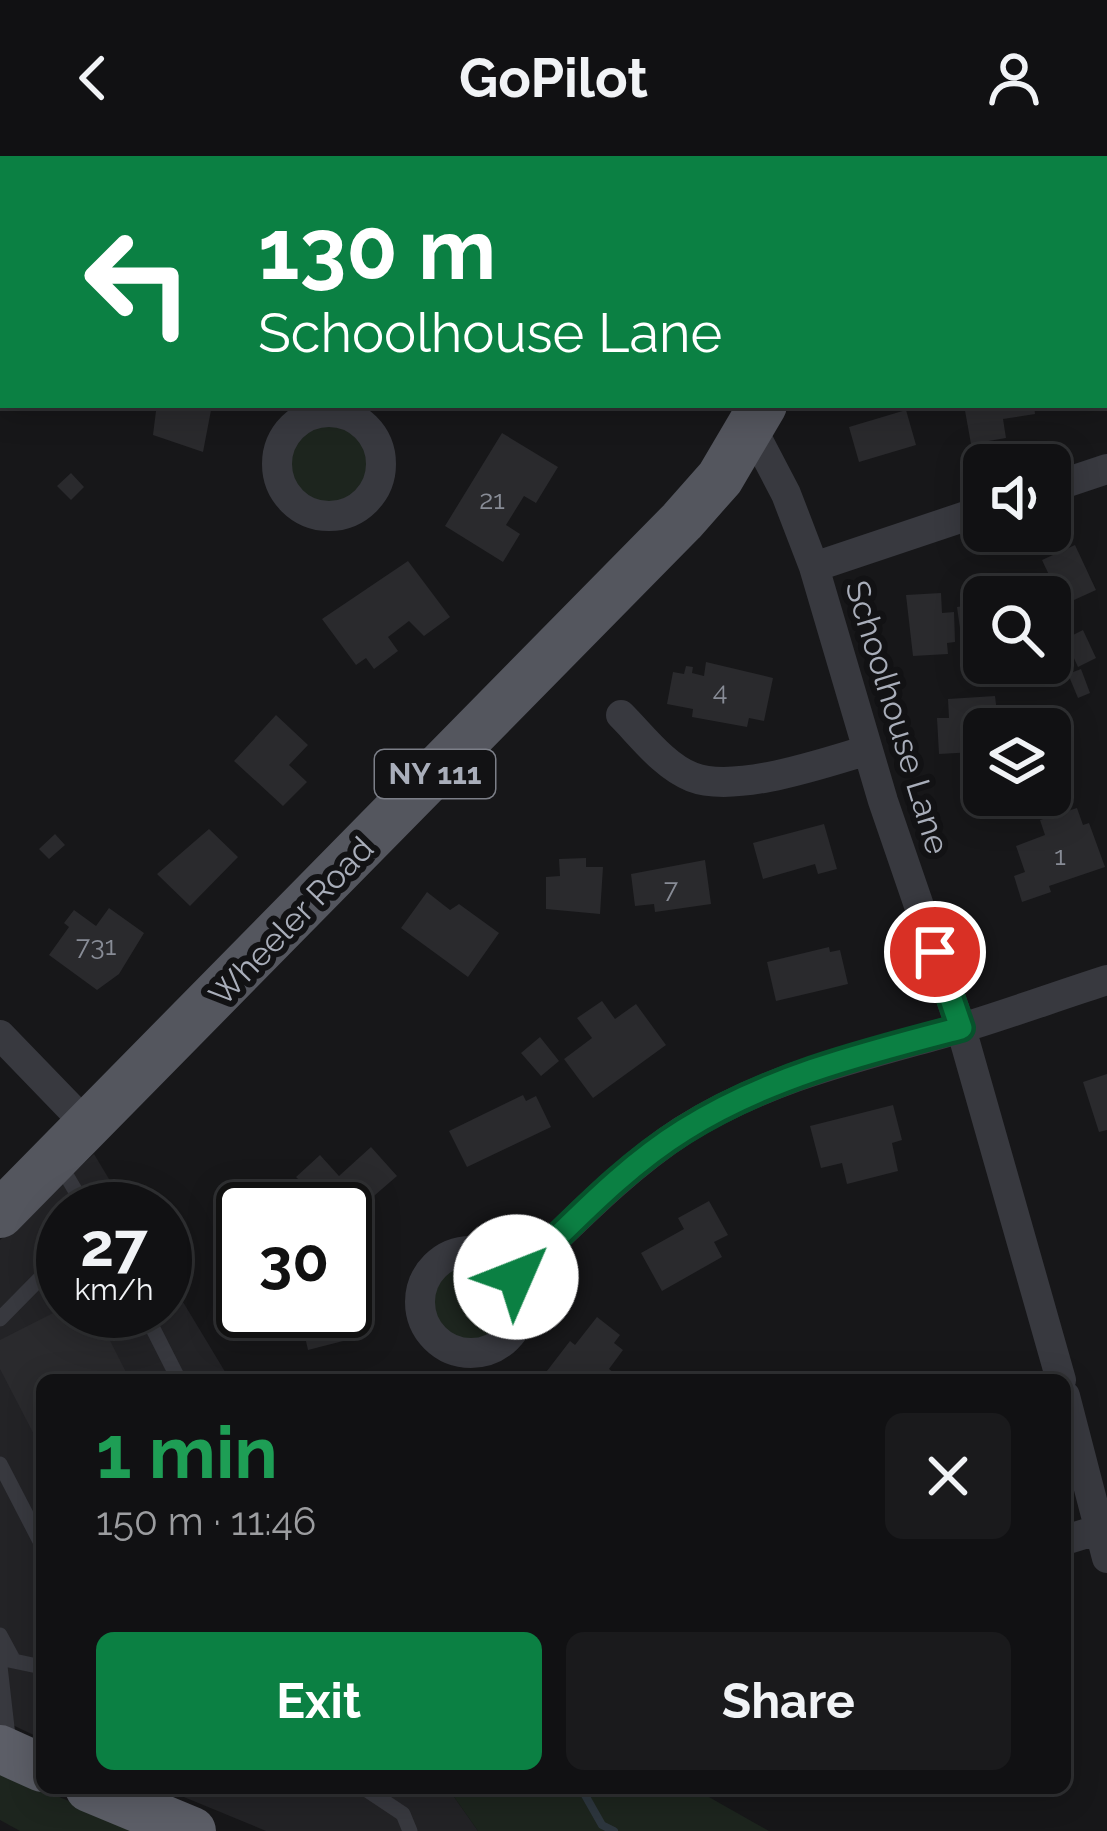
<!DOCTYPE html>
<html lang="en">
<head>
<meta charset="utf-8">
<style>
	body { margin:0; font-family:Raleway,sans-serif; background:#1a1a1c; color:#f1f3f6; height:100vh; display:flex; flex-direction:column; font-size:45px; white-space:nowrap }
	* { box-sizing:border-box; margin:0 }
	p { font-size:39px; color:#9c9da0 }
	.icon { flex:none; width:66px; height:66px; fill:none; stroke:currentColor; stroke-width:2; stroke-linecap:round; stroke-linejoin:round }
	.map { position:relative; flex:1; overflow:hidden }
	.sheet { position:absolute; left:36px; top:1218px; width:1035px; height:420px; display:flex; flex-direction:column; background:#111113; border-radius:18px; box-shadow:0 6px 30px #0003,0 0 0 3px #303133 }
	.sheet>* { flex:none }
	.guide { position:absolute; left:0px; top:0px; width:1107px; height:252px; box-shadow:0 6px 30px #0003,0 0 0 3px #303133; background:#0b8043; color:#fff; overflow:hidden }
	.controls { position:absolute; left:963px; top:288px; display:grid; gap:24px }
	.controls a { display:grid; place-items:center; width:108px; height:108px; border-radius:18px; background:#111113; box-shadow:0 6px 30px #0003,0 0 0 3px #303133; font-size:60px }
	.speed { position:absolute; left:36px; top:1026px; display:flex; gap:24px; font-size:60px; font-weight:700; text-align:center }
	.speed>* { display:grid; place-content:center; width:156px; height:156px; border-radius:50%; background:#111113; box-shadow:0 6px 30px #0003,0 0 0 3px #303133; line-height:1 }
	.speed small { font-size:30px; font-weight:400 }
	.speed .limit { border:6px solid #111; border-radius:18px; background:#fff; color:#111 }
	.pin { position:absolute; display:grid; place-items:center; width:102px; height:102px; color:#fff; margin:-51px; border:6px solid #fff; border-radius:50%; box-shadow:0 3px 12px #0007 }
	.me { position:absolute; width:132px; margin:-66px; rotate:46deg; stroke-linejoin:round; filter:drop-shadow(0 0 9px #0008) }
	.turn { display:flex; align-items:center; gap:42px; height:252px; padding:0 60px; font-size:54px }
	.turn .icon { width:156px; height:156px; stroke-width:2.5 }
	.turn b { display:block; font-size:84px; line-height:102px }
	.round { display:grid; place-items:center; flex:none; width:126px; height:126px; border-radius:18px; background:#1a1a1c }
	.head { display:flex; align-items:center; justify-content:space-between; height:204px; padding:0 60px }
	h1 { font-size:72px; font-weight:700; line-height:90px; color:#1e9e55 }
	.button { display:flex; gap:24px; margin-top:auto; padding:24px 60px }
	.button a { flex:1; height:138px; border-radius:18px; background:#0b8043; color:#fff; font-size:48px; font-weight:700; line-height:138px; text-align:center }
	.button a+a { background:#1a1a1c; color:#f1f3f6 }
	header { display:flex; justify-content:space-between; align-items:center; height:156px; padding:0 60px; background:#111113; font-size:54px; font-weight:700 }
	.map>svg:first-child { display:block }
</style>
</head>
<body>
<header><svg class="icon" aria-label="back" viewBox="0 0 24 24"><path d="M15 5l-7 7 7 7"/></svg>GoPilot<svg class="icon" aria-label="person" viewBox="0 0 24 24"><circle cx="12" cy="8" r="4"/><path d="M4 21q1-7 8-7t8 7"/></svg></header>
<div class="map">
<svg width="1107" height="1675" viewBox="0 0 1107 1675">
	<rect width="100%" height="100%" fill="#171719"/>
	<path fill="#232326" d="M94,998L127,1053H63V1155H165V1116L230,1224H42V1583L0,1563V1084Z
		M162,1632H448L478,1675H266Z"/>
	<path fill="#1d251e" d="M287 308a40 40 0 1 1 80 0a40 40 0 1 1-80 0Z
		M430 1145a41 41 0 1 1 82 0a41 41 0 1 1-82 0Z
		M0,1616L140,1675H20L0,1664Z
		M448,1632H693L769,1675H478Z"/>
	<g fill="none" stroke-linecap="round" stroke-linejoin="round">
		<path stroke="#2d363e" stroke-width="8" d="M581,1632L602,1669L614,1675"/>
	</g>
	<path fill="#2a2a2d" d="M143,249H212L203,296L153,279L156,255Z
		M964,249H1034L1035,258L1003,263L1006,282L971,288Z
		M906,254L916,289L859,306L849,271Z
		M502,277L558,311L536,347L524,340L506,369L520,378L503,406L445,370Z
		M71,317L84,331L71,344L57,330Z
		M1075,389L1096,434L1063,449L1042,404Z
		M408,405L450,461L424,480L409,465L388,481L398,495L374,513L366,502L356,509L322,463Z
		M941,437L942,457L954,456L955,486L947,487L948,498L913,500L906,439Z
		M979,448L984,454L981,483L962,486L957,451Z
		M1083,474L1096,502L1078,511L1065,483Z
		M706,506L773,522L764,565L749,562L747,571L692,561L693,553L667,548L673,516L684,518L686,510L693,511L692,517L704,520Z
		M1081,513L1090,537L1078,542L1068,518Z
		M995,540L999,573H984V579H975V596L939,598L937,562H949L948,543Z
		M276,559L308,589L289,609L307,626L283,650L234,605Z
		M1077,652L1083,669L1089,667L1105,711L1049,730L1051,736L1022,746L1014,720L1025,716L1016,690L1045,679L1040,664Z
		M824,668L837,713L818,718L815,708L763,723L753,687Z
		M209,673L238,701L190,750L157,718Z
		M55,678L65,689L49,703L39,693Z
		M586,702V711H603L600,758L546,753V721L560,720L559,703Z
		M705,704L711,748L655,756L654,748L635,750L631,718Z
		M427,736L450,754L459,748L499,777L468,821L401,772Z
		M109,752L144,777L119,818L97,834L49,799L69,771L64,767L74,754L96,770Z
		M829,791L830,796L840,794L848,828L776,845L767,806Z
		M602,845L615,863L636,848L666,889L593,942L564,903L592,882L577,862Z
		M540,881L559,905L541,920L521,897Z
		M1107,918V974L1099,976L1083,926Z
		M523,939L526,945L536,940L551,971L467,1011L449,975Z
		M893,949L902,984L892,987L898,1015L847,1028L842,1007L821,1012L810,970Z
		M371,991L397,1020L345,1065V1053H330L296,1021L320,999L339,1020Z
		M709,1045L728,1079L714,1086L722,1101L662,1135L641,1097L684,1073L678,1062Z
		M63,1152L95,1155L130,1224H42V1294L0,1213V1184Z
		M298,1155H340L347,1184L308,1194L303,1172L294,1174L292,1165L300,1163Z
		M597,1161L620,1179L614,1187L623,1194L609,1213L623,1224H540L570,1185L575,1189Z"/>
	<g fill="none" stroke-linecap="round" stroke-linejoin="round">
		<path stroke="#38393f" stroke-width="15" d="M58,1005L86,1053
			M144,1155L179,1224
			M0,1163L63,1099
			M0,1308L42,1389
			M0,1479L14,1505
			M0,1502L42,1511
			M0,1510L9,1589
			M364,1632L403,1658L410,1675"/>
		<path stroke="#38393f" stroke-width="30" d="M365,0L367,3
			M277 308a52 52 0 1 1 104 0a52 52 0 1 1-104 0Z
			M751,271L786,338L814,411L883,645L961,872L1061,1224
			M1050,332L1107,313
			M814,411L984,354
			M621,559C642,580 664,610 692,621C735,638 824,607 868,594
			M0,879L89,971
			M420 1146a51 51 0 1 1 102 0a51 51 0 1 1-102 0Z
			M516,1121C569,1071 621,1015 682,975C767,921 863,900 958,873C1008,858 1057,840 1107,824
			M1065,1240L1107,1402
			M1065,1384L1107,1371"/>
		<path stroke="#54565e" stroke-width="48" d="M878,3L879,0
			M0,1058L682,365L720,322L763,249"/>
		<path stroke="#5c5e67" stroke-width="48" d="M0,1593L42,1612
			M89,1632L192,1675"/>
	</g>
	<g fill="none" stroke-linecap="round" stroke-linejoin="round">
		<g stroke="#07532c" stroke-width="30">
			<path id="route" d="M516,1121C569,1071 621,1013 684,974C768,921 865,897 961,872L935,796"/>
		</g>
		<use href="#route" stroke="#0b8043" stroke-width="21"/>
	</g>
	<g text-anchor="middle" stroke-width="12" stroke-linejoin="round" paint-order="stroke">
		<g font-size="27" fill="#888c96">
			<text x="492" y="353">21</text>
			<text x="720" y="544">4</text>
			<text x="1060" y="709">1</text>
			<text x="671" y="742">7</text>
			<text x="96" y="799">731</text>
		</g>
		<rect fill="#121214" stroke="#7c7f88" stroke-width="3" x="375" y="594" width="120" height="48" rx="9"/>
		<g font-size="30" font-weight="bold" fill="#a9aeba">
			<text x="435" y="628">NY 111</text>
		</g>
		<g font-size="33" fill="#a9aeba" stroke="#121214">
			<text transform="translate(898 561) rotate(73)" y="12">Schoolhouse Lane</text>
			<text transform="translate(291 765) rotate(-46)" y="12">Wheeler Road</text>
		</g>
	</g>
</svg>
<div class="controls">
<a><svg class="icon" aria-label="sound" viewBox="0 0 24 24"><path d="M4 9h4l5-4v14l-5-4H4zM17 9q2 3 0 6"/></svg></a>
<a><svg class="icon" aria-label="search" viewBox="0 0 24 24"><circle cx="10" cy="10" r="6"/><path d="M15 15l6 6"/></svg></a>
<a><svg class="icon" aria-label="layers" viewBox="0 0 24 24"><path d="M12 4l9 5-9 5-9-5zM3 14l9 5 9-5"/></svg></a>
</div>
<div class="speed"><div>27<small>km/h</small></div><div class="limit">30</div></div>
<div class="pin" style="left:935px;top:796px;background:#d93025"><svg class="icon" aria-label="arrive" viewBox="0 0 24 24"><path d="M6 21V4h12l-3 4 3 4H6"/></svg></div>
<svg class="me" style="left:516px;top:1121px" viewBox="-20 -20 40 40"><circle r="19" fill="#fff"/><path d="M0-13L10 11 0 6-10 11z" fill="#0b8043"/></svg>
<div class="guide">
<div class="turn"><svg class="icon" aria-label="left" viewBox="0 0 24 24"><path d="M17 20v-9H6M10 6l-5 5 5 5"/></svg><div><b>130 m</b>Schoolhouse Lane</div></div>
</div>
<section class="sheet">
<div class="head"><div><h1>1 min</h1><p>150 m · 11:46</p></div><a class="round"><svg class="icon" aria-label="close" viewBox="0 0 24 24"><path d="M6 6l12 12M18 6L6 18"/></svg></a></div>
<div class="button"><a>Exit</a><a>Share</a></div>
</section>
</div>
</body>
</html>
